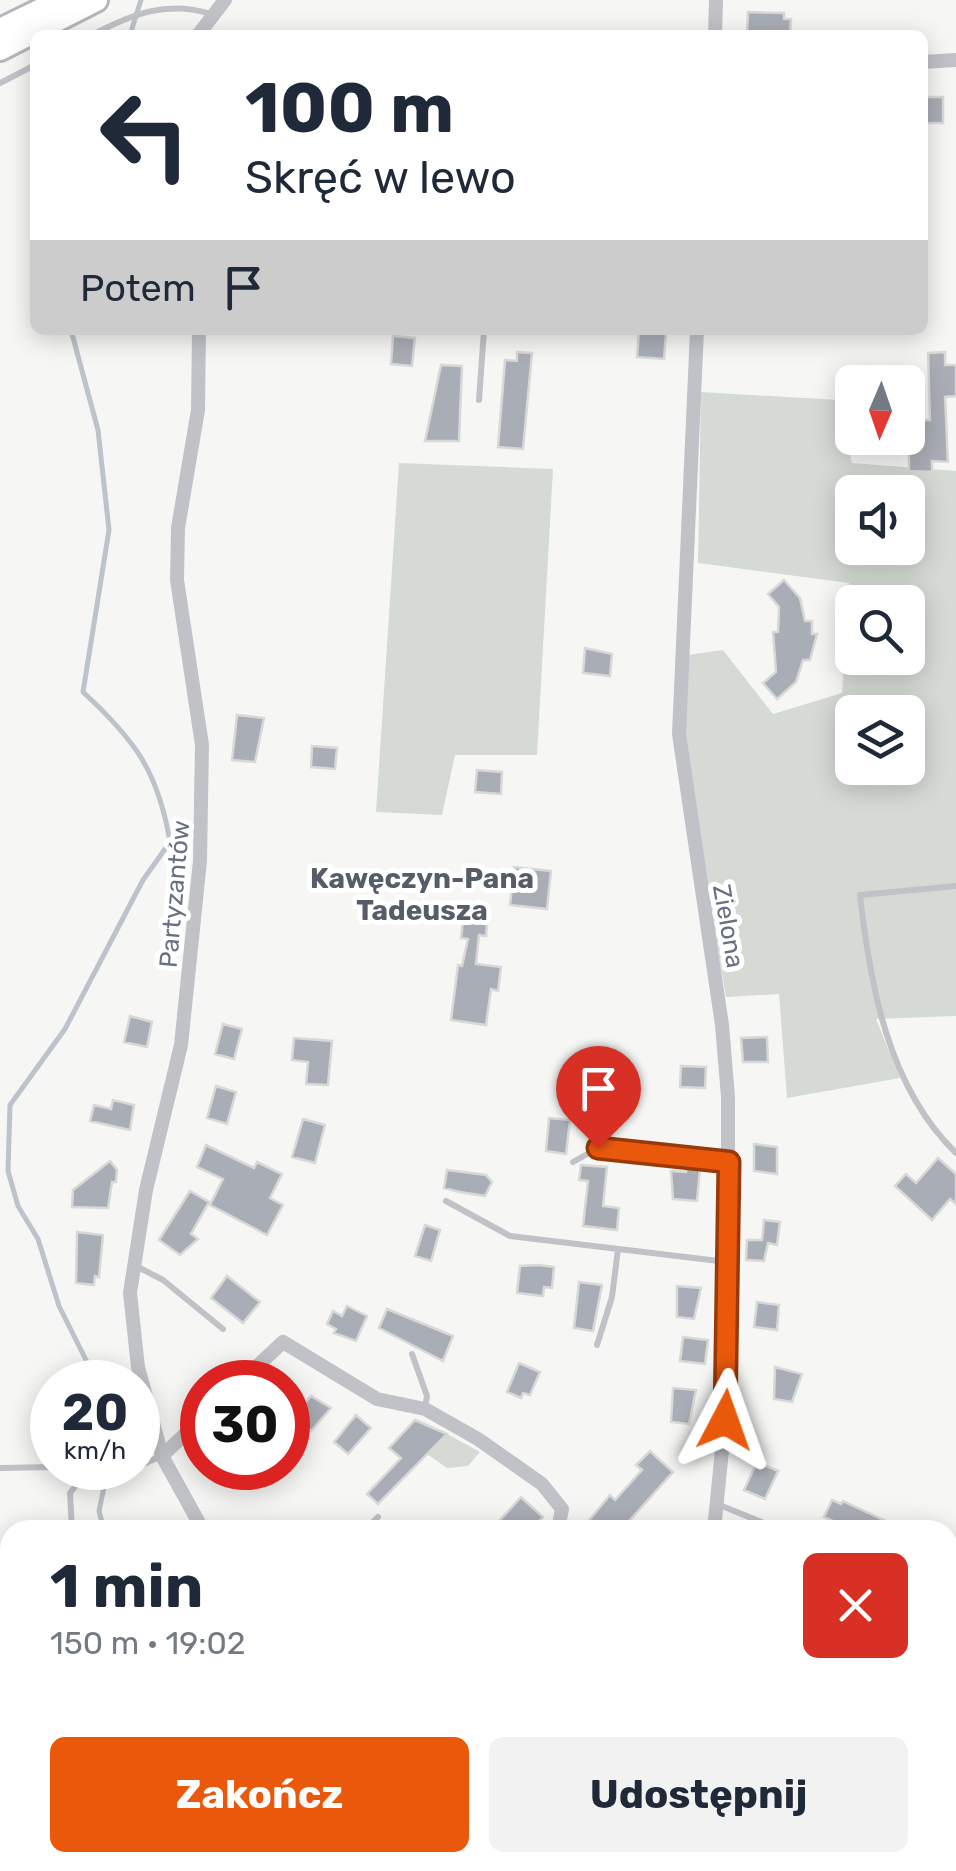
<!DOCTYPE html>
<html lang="pl">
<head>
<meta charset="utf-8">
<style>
	body { margin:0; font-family:Rubik,sans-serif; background:#f2f2f3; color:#1f2937; height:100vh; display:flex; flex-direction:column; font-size:38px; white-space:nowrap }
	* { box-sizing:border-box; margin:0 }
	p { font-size:32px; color:#747a83 }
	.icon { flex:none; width:55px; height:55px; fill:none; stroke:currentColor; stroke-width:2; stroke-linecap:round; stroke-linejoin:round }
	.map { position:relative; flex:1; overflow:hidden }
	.details { position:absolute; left:0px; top:1520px; width:958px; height:352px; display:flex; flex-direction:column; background:#fff; border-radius:30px 30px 0 0; box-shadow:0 5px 25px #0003 }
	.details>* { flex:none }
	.hud { position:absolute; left:30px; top:30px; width:898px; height:305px; border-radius:15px; box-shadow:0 5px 25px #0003; background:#fff; color:#1f2937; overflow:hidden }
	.needle { width:65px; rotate:182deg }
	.buttons { position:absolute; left:835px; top:365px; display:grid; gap:20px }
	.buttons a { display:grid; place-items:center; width:90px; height:90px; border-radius:15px; background:#fff; box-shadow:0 5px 25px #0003; font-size:50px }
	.speed { position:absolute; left:30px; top:1360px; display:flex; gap:20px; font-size:50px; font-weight:700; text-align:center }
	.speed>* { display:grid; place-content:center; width:130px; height:130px; border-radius:50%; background:#fff; box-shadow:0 5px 25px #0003; line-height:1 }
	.speed small { font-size:25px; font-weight:400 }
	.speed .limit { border:15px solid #d22; background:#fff; color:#111 }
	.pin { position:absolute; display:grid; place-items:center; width:85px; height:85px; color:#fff; margin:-102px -42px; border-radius:50% 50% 50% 0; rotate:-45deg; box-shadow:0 0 10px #0007 }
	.pin .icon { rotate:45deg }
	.me { position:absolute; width:110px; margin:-55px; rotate:4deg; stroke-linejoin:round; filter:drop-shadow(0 0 8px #0008) }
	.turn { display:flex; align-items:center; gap:35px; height:210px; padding:0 50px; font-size:45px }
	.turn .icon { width:130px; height:130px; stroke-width:2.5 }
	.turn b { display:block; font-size:70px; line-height:85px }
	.then { display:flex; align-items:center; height:95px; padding:0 50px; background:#0003; gap:20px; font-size:38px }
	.round { display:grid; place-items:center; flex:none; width:105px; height:105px; border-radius:15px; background:#f2f2f3 }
	.summary { display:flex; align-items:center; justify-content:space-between; height:170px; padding:0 50px }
	h1 { font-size:60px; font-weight:700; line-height:75px }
	.button { display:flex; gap:20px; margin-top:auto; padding:20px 50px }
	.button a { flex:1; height:115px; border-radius:15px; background:#ea580c; color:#fff; font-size:40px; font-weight:700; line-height:115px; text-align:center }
	.button a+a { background:#f2f2f3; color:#1f2937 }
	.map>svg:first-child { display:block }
</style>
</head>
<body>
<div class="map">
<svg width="956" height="1871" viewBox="0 0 956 1871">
	<rect width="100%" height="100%" fill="#f6f7f4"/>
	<path fill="#d5dbd4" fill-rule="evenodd" d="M701,392L839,400L852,463L956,471V1016L876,1019L900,1078L787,1098L779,994L726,997L684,757L688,655L723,650L773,714L842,693L849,583L698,563ZM852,492H908V548H852ZM852,602H908V658H852ZM852,712H908V768H852Z
		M399,463L553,469L537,755H455L442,815L376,812Z
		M447,1434L480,1452L468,1466L447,1468L427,1454Z"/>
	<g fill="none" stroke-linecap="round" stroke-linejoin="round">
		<path stroke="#bdc3ca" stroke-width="5" d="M130,35L141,0
			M71,330L98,430L109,530L83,692C135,740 158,771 170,842L143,880L65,1029L10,1105L8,1171L18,1206L38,1239L59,1306L97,1382
			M104,1530L99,1511L108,1468
			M0,1769L10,1768
			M443,1862L446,1871"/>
	</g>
	<path fill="#a9adb5" stroke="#d8d8d7" stroke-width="2.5" d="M748,12L784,13V19H791L790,35L747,33Z
		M922,97H943V123H922Z
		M639,332L666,333L664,359L637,357Z
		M393,336L415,338L412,366L391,364Z
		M517,352L532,353L523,449L498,447L505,360L517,361Z
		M945,352V365H956V396L945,397L948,462L932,461V472L909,471V438H921L922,420H930L928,353Z
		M441,365L462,366L459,441H425Z
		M784,580L800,598L805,621H812V634H817L810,660H803L796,682L777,699L763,683L776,672L773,632H778L779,607L768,594Z
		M585,648L612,654L610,676L583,673Z
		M237,715L264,718L255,762L232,760Z
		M312,746L337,748L335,769L311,767Z
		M477,770L502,772L501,794L475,792Z
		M514,867L551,871L547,909L510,905Z
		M464,910L488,913L486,936L479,935L476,964L501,967L498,991L491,989L486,1025L451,1020L458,965L462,966L468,939L461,938Z
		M130,1016L152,1022L147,1047L124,1042Z
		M223,1024L242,1029L234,1059L215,1054Z
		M767,1037L768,1062H743L741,1038Z
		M294,1038L332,1041L328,1085L306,1084L308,1062L292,1060Z
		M681,1066L706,1067L705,1088L680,1087Z
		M216,1086L236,1092L227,1124L207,1118Z
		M113,1100L134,1105L130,1130L90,1121L94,1105L111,1109Z
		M549,1118L570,1120L566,1154L546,1151Z
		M303,1119L325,1125L315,1163L292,1157Z
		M754,1144L777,1147V1174L754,1171Z
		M206,1145L254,1168L257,1162L282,1174L270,1198L283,1205L267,1235L210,1205L223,1179L197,1167Z
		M938,1158L956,1174V1204L950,1199L932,1220L895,1186L906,1174L916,1183Z
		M110,1161L117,1170L116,1182H112L108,1208L72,1207L73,1190Z
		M581,1165L607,1167L603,1206L619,1208L617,1230L583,1226L588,1181L579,1180Z
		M686,1167L700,1168L697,1201L673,1199L671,1171L686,1172Z
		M447,1170L486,1175L492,1182L485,1196L460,1192L444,1188Z
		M190,1191L209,1202L191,1234L198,1239L180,1255L159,1240Z
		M764,1220L780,1222L777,1245L768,1243L764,1261L746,1260L747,1240H762Z
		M425,1225L440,1230L431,1261L415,1256Z
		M77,1232L103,1235L99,1277L95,1276L94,1285L76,1283Z
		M539,1265L554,1267L552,1288L544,1287L543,1296L517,1293L520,1266Z
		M227,1276L260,1302L243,1323L211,1298Z
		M579,1282L602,1285L593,1331L574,1328Z
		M677,1286L701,1288L694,1319L677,1317Z
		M757,1302L779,1305L777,1330L754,1327Z
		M347,1306L367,1316L356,1341L334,1333L336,1329L327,1324L333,1311L342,1316Z
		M387,1309L453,1336L443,1361L379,1328Z
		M683,1337L708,1340L705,1364L680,1361Z
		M519,1363L540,1372L530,1395L523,1393L521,1398L507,1392Z
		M775,1367L802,1374L792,1402L774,1399Z
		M673,1388L696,1390L689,1424L671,1422Z
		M311,1396L331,1408L311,1431L294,1416Z
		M356,1415L371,1428L348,1454L334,1442Z
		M415,1420L447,1434L378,1504L367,1494L401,1458L389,1448Z
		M650,1451L673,1472L621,1530H581L610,1495L615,1500L642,1470L636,1465Z
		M757,1462L778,1471L765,1499L744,1490Z
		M521,1497L543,1517L531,1530H491Z
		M832,1500L841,1504L843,1501L905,1530H837L839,1524L824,1517Z"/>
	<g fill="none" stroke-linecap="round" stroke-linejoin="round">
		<g stroke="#b4b6bb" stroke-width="28">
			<path id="primary" d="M0,30L62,0
				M0,49L96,0"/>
		</g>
		<path stroke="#c0c2c7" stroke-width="6" d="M92,35C132,14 167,0 211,14
			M0,83L35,65
			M479,400L484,330
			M956,886L860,895C870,985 888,1087 956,1153
			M573,1162L598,1148L727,1162
			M446,1201L510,1236L727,1262
			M136,1266L163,1280L223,1329
			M597,1345L612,1297L618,1249
			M412,1354L427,1396L425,1408
			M1,1468L52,1467
			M54,1468L82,1478L109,1480L161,1456
			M717,1504L781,1530
			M72,1530L70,1493L82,1478
			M365,1530L378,1517
			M0,1607L10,1623
			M922,1862L935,1871"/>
		<path stroke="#c0c2c7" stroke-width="14" d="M198,35L225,0
			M715,35L716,0
			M922,62L956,60
			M199,330L198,410L178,528L177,580L202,745L200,861L181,1045L146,1190L130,1293L138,1367L162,1456L203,1530
			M697,330L679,734L722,1025L728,1097V1390L714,1530
			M240,1382L283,1342L377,1399L425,1409L478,1439L542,1484L562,1509L558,1530
			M162,1456L202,1418
			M0,1810L10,1819
			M59,1862L69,1871
			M576,1862L583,1871
			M81,1871L88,1862
			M338,1871L345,1862
			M676,1871L684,1862"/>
		<use href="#primary" stroke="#fff" stroke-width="22"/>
	</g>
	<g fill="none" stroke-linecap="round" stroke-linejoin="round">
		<g stroke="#983908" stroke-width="25">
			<path id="route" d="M598,1148L729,1162L725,1420"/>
		</g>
		<use href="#route" stroke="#ea580c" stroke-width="18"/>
	</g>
	<g text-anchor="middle" stroke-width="10" stroke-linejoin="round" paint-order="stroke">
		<g font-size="25" fill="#687183" stroke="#fff">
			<text transform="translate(174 894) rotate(-85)" y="9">Partyzantów</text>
			<text transform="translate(729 926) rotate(80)" y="9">Zielona</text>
		</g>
		<g font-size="28" font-weight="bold" fill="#565c68" stroke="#fff">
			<text x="422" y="888">Kawęczyn-Pana<tspan x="422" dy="32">Tadeusza</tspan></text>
		</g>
	</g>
</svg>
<div class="buttons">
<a><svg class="needle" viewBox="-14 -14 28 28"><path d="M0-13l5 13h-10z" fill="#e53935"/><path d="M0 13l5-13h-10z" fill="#747a83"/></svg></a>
<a><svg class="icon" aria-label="sound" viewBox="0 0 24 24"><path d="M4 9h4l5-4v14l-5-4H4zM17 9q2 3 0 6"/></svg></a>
<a><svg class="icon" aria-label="search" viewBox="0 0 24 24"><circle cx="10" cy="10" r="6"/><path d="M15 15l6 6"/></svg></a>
<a><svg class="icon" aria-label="layers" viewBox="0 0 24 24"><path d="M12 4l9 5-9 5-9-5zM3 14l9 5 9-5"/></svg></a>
</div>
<div class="speed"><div>20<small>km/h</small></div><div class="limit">30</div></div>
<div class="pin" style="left:598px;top:1148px;background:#d93025"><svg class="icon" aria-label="arrive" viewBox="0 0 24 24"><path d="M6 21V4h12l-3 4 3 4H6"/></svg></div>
<svg class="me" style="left:725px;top:1420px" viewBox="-20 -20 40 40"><path d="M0-17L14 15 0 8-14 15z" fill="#ea580c" stroke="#fff" stroke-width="4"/></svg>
<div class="hud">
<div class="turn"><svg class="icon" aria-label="left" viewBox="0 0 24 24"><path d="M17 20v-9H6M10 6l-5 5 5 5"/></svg><div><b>100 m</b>Skręć w lewo</div></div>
<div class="then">Potem<svg class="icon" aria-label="arrive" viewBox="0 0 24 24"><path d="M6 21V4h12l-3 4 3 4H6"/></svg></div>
</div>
<section class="details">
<div class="summary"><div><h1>1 min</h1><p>150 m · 19:02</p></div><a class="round" style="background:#d93025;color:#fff"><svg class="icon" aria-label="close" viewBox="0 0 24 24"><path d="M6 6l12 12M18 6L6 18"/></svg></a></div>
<div class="button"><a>Zakończ</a><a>Udostępnij</a></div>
</section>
</div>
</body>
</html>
